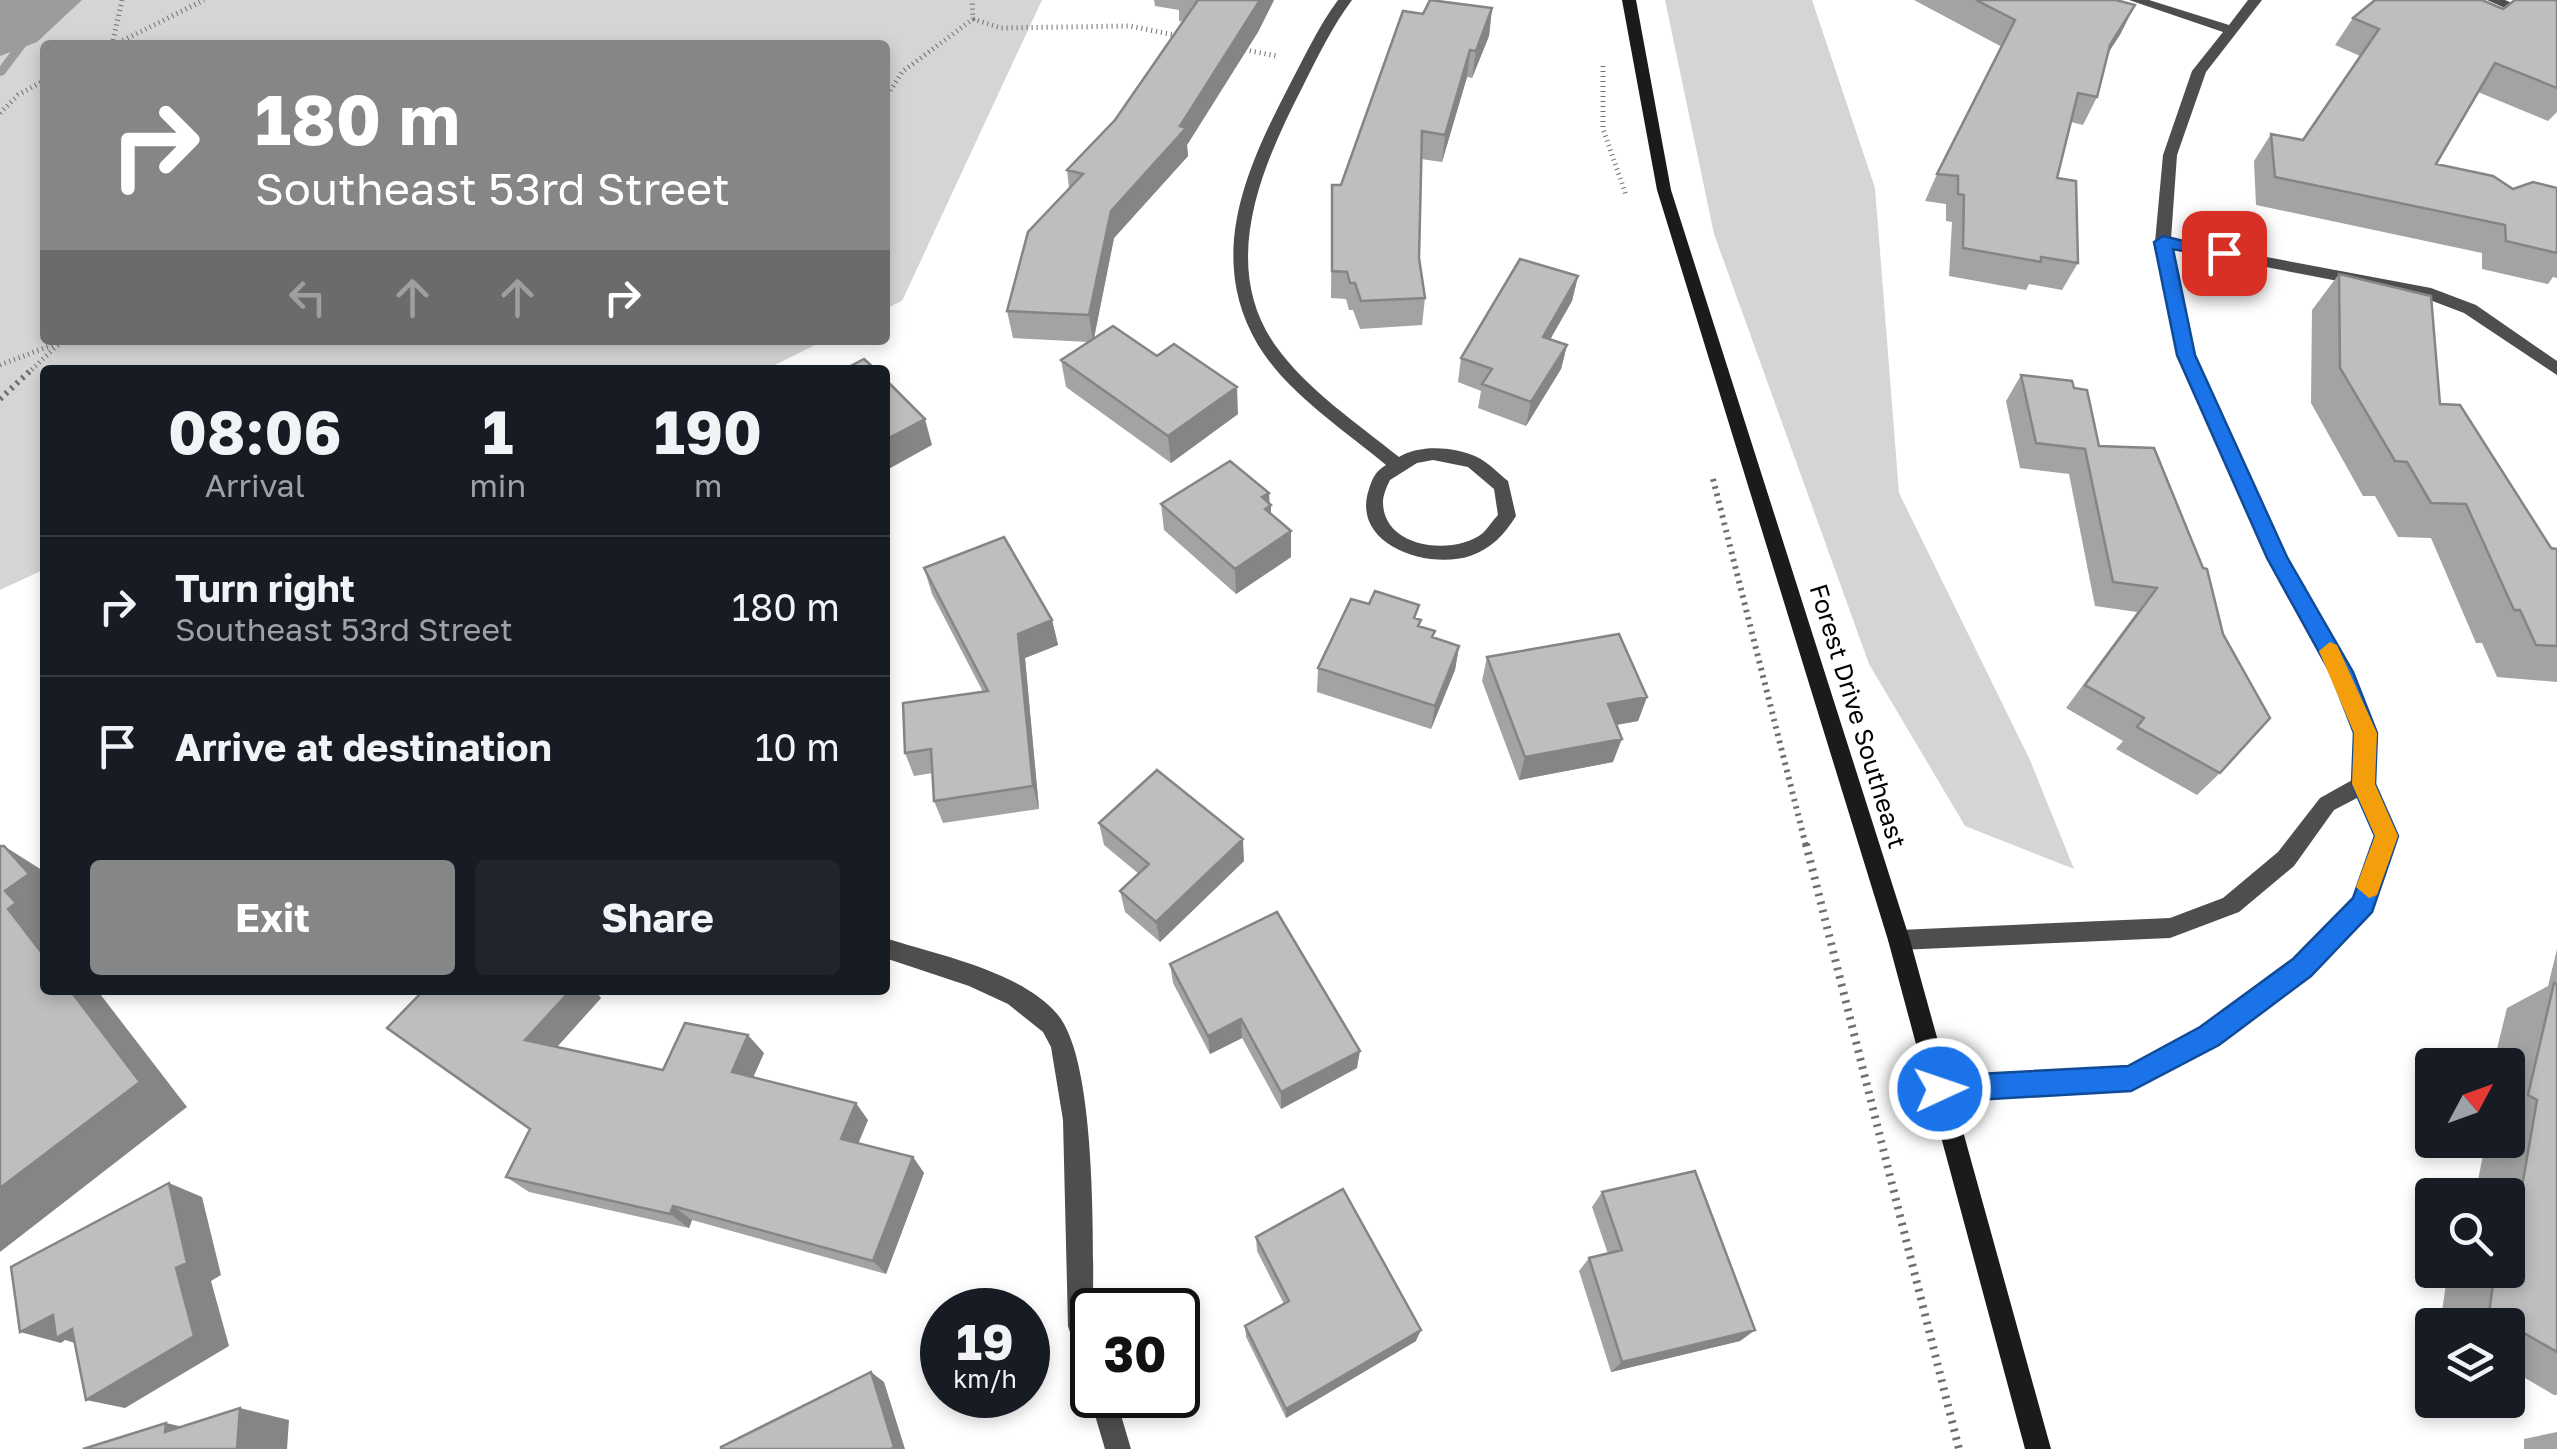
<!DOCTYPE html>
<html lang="en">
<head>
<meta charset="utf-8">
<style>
	body { margin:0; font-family:"Golos Text",sans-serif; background:#20242c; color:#f1f3f6; height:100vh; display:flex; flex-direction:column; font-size:38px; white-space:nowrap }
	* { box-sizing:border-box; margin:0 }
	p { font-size:32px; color:#9ea1a6 }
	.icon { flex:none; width:55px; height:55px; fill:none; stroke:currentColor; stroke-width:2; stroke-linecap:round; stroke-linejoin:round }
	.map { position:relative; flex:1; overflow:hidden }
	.sheet { position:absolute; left:40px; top:365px; width:850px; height:630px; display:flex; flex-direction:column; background:#171b24; border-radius:10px; box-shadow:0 5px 15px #0003 }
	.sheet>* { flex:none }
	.top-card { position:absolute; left:40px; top:40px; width:850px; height:305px; border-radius:10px; box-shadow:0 5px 15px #0003; background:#858687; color:#fff; overflow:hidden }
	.needle { width:65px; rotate:49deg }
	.tools { position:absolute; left:2415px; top:1048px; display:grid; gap:20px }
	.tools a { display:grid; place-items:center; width:110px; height:110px; border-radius:10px; background:#171b24; box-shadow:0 5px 15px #0003; font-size:50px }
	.speed { position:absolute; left:920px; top:1288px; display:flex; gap:20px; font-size:50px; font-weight:700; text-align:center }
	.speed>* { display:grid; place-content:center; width:130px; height:130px; border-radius:50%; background:#171b24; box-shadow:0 5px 15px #0003; line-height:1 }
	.speed small { font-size:25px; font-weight:400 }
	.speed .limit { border:5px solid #111; border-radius:15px; background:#fff; color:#111 }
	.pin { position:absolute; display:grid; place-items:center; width:85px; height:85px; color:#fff; margin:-42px; border-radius:20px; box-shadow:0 5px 15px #0006 }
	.me { position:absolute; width:110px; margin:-55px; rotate:87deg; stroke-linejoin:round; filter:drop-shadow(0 0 8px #0008) }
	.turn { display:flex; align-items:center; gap:35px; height:210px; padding:0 50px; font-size:45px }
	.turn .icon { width:130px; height:130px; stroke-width:2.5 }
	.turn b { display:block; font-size:70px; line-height:85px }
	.lanes { display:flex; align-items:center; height:95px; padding:0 50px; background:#0003; justify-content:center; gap:50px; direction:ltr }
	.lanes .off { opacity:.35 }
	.eta { display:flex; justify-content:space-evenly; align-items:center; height:170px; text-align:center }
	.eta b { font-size:60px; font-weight:700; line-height:70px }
	.primary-button { display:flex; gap:20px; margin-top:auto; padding:20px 50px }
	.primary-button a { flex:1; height:115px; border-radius:10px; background:#858687; color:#fff; font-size:40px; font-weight:700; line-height:115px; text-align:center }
	.primary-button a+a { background:#20242c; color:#f1f3f6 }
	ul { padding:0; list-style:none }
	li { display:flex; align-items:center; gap:30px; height:140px; padding:0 50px; border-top:2px solid #363941 }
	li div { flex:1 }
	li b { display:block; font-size:38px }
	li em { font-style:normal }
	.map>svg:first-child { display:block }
</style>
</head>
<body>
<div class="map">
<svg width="2557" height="1449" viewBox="0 0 2557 1449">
	<rect width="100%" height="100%" fill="#fff"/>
	<path fill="#d5d5d5" d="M0,0H1042L902,301L885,309V45H45V340H825L765,370H45V569L0,590Z
		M1812,0L1875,188L1899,493L2030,760L2074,869L1965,826L1869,664L1714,234L1665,0Z"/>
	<path fill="#9c9c9c" d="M0,0H82L37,42L0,56Z"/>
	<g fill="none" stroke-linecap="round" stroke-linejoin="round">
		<path fill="#9c9c9c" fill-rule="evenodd" d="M44,0H54L45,21L4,75L0,76V66L35,20Z"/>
		<path stroke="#707070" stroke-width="5" stroke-dasharray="1 4" stroke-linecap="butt" d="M973,19L1001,28L1130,26L1179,36
			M112,45L122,0
			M114,45L204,0
			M1240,49L1277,56
			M1603,66V129L1626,195
			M885,99L902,72L973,19L972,0
			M0,113L18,95L45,80
			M0,365L55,344
			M28,373L62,341"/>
		<path stroke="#707070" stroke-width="6" stroke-dasharray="2.5 5" stroke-linecap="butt" d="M0,399L31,370
			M1713,479L1806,846"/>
		<path stroke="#707070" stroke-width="8" stroke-dasharray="2.5 6" stroke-linecap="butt" d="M1806,844L1959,1449"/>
		<path fill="#4e4e4e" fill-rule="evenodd" d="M1338,0H1352C1332,27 1318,56 1303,86C1263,164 1218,263 1275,345C1307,390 1357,423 1399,457C1421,444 1454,447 1477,457C1488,462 1499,474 1508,481L1516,516C1505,534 1491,549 1470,556C1428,570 1350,545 1369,489C1373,477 1375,472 1386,465C1343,429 1288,394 1258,345C1206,257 1246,169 1289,86C1305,56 1318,27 1338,0ZM1433,460L1468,467L1494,489L1498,515C1493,520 1488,528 1483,533C1454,556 1383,549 1383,502C1383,495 1387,486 1390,480L1417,463Z
			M2129,0H2149L2229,25L2248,0H2262L2206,72L2177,155L2171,239L2431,288L2476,305L2557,361V375L2464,313L2422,297L2172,249L2194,355L2287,557L2352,672L2376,733L2374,784L2397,835L2371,911L2310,975L2217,1044L2131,1089L1940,1100L1932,1097L1928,1089L1932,1081L1940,1078L2129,1067L2201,1028L2294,961L2354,898L2375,835L2359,797L2334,810L2294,866L2239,912L2170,938L1899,950L1891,947L1888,940L1891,933L1899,930L2170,918L2223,898L2278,852L2320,798L2354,779L2356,733L2333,673L2269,558L2178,355L2155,242L2163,155L2192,71L2223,32Z
			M2487,0H2505L2557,22V31Z
			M885,938C938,955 1021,971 1058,1015C1103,1070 1092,1303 1092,1377L1083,1373L1068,1326L1063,1120L1051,1047L1043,1032L1008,1004L969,986L885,958Z
			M1092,1386V1395H1115L1131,1449H1105L1089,1395Z"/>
		<path fill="#1b1b1b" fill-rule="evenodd" d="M1622,0H1636L1671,190L1910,940L2051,1449H2025L1888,940L1657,190Z"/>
	</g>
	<path fill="#a3a3a3" d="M1154,0H1274L1258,32L1187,145L1188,156L1114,238L1094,339L1238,414L1171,463L1066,387L1061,360L1089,342L1013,338L1007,311L1069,188L1067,170L1115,120L1183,22L1179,21V10L1155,6Z
		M1914,0H2116L2121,33L2108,53L2097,97L2083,125L2071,122L2057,178L2078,263L2062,290L2029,284L2026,290L1949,276L1952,222L1946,221V204L1925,201L1937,174L2002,47Z
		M2557,0V112L2548,121L2478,92L2436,164L2513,189L2557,188V278L2553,277L2548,284L2482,269V253L2256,205L2254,161L2271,134L2303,140L2360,56L2335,45L2353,18L2503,9Z
		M1492,8L1489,36L1472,78L1467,77L1442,162L1421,159L1419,258L1425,298L1422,325L1360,329L1353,310H1349L1346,299L1331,298L1332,185H1341L1423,14Z
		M2339,274L2551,548L2557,549V682L2497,677L2482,643H2476L2431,538L2398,537L2375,496H2363L2311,403L2312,310Z
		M1578,276L1572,301L1550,339L1567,345L1561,369L1526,426L1478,408L1481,391L1458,382L1461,358Z
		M2021,375L2074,388L2099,446L2154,448L2220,773L2197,795L2116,749L2123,741L2066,708L2137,612L2095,606L2069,474L2020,468L2006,401Z
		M1269,493L1271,514L1291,557L1236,594L1164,530L1161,504Z
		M924,568L1052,620L1058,645L1025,658L1039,809L943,823L934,801L933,773L914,776L905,753L983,692L932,594Z
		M1418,619L1421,620L1420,626L1434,637L1459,646L1455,670L1431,729L1317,692L1318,668Z
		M1487,657L1647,697L1638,721L1616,725L1613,762L1519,780L1482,681Z
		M1099,823L1244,861L1160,942L1125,912L1120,891L1139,874L1104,845Z
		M2557,949V1395H2554L2508,1368V1325H2440L2448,1270H2508V1195H2475L2486,1140H2508V1065H2493L2507,1008L2548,986Z
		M1170,964L1357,1068L1281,1109L1242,1038L1210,1054L1173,983Z
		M424,990H594L601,998L557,1047L663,1070L764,1053L753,1077L868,1120L858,1143L913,1157L924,1173L886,1274L692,1220L689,1228L529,1192L506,1177L530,1129Z
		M1602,1192L1755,1330L1740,1341L1611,1372L1579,1271L1589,1258L1608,1254L1592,1207Z
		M1256,1237L1416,1341L1286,1418L1246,1337L1245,1326L1284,1304L1257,1251Z
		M2557,1432V1449H2524V1439Z"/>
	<path fill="#858585" d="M1260,0H1274L1258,32L1187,145L1188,156L1114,238L1093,342L1089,315L1111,211L1180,126Z
		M2135,5L2121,33L2096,72L2110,45Z
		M1492,8L1489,36L1472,78L1476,51Z
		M1470,50L1467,77L1442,162L1445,135Z
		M1578,276L1572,301L1538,361L1543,337Z
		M1567,345L1561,369L1526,426L1531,402Z
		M1237,387L1238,414L1171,463L1168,436Z
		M925,419L932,445L885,471V440Z
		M1269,493V506L1271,505V531L1262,497Z
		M1291,531V557L1236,594L1235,569Z
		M1052,620L1058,645L1025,658L1039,809L1033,786L1018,634Z
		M1459,646L1455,670L1431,729L1435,706Z
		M1647,697L1638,721L1599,728L1608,704Z
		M1622,739L1613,762L1519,780L1525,757Z
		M1243,839L1244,861L1160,942L1156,922Z
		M4,846L45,872V957L8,909L5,891Z
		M70,990H97L187,1107L0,1252V1188Z
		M571,990H594L601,998L547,1058L525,1040Z
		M1241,1019L1242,1038L1210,1054L1208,1036Z
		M748,1035L764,1053L748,1089L732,1072Z
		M1360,1051L1357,1068L1281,1109V1092Z
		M856,1103L868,1120L854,1154L841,1139Z
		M913,1157L924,1173L886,1274L873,1261Z
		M169,1183L202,1197L221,1275L211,1281L229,1346L125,1408L86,1400L176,1268Z
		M673,1206L692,1220L689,1228L670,1214Z
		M53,1315L95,1349L65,1340L61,1343L20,1332Z
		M1421,1330L1416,1341L1286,1418V1409Z
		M1755,1330L1740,1341L1611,1372L1622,1362Z
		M871,1372L884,1382L905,1449H890Z
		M240,1408L289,1420L287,1449H237Z
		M166,1423L218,1435L165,1432Z"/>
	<path fill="#bebebe" stroke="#858585" stroke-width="2.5" d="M1198,0H1260L1180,126L1186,128L1111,211L1089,315L1007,311L1028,232L1083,174L1067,170L1115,120Z
		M1430,0L1492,8L1476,51L1470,50L1445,135L1422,131L1419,258L1425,298L1361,301L1355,283H1350L1347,272L1332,271V185H1341L1403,11L1423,14Z
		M1976,0H2116L2135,5L2110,45L2097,97L2078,93L2057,178L2076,181L2078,263L2041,257V262L1963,248L1964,195L1958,194V176L1937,174L2015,20Z
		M2375,0H2482L2503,9L2515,0H2557V88L2495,63L2436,164L2493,176L2513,189L2533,182L2557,188V253L2506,241L2505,225L2275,177L2271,134L2303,140L2379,29L2353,18Z
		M1520,259L1578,276L1543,337L1567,345L1531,402L1482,384L1492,369L1461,358Z
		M2339,274L2431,296L2440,404L2460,405L2551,548L2557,549V646L2536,645L2520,610H2514L2466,504L2431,503L2407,462L2395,461L2340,368Z
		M1113,326L1157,356L1174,344L1237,387L1168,436L1061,360Z
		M864,359L876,370H843Z
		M2021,375L2072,381L2074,388L2087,390L2099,446L2154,448L2203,568L2207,569L2223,634L2270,718L2220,773L2137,727L2144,718L2085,685L2157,588L2113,582L2085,449L2036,443Z
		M885,379L925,419L885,440Z
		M1230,461L1269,493L1262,497L1271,505L1265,509L1291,531L1235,569L1161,504Z
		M1004,537L1052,620L1018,634L1033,786L934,801L931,749L905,753L903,703L988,691L924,568Z
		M1375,591L1419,605L1414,618L1421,620L1418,626L1435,631L1432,637L1459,646L1435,706L1318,668L1351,599L1369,604Z
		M1619,634L1647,697L1608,704L1622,739L1525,757L1487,657Z
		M1157,770L1243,839L1156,922L1120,891L1149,864L1099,823Z
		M0,846H4L29,874L5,891L16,903L8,909L45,957V990H70L140,1082L0,1188Z
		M1277,912L1360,1051L1281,1092L1241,1019L1208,1036L1170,964Z
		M2554,983L2557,984V1352L2489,1313L2495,1270H2508V1199L2519,1204L2537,1100L2528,1095Z
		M424,990H571L525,1040L663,1070L685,1023L748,1035L732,1072L856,1103L841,1139L913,1157L873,1261L673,1206L670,1214L506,1177L530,1129L387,1028Z
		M1695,1171L1755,1330L1622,1362L1589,1258L1622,1250L1602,1192Z
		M169,1183L187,1263L176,1268L194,1336L86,1400L72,1329L56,1338L53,1315L20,1332L11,1267Z
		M1343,1189L1421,1330L1286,1409L1245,1326L1289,1301L1256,1237Z
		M871,1372L894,1447L890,1449H721V1447Z
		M240,1408L237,1449H83L166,1423L165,1432Z"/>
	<path fill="#1a73e8" stroke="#114b97" stroke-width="2.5" d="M2163,236L2233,253L2224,259L2173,249L2195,355L2287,557L2353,672L2377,733L2375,784L2398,836L2372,912L2311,976L2219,1045L2131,1091L1940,1102L1931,1098L1927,1089L1931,1080L1940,1076L2128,1066L2200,1027L2293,959L2353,898L2375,836L2352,784L2354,733L2331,674L2267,558L2177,355L2154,242Z"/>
	<path fill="#f59e0b" d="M2330,642L2337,645L2377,733L2375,784L2398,836L2377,895L2369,898L2356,887L2375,836L2352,784L2354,733L2319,651Z"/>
	<g text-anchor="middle" stroke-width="8" stroke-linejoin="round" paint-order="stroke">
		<g font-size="25" fill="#000" stroke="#fff">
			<text transform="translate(1858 716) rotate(73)" y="9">Forest Drive Southeast</text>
		</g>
	</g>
</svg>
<div class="tools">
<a><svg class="needle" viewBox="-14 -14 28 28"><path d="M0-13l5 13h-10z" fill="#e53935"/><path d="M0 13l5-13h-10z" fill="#9ea1a6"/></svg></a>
<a><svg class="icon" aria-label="search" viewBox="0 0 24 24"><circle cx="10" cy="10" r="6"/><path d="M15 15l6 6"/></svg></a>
<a><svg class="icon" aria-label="layers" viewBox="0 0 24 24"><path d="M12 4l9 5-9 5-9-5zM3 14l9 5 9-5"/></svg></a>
</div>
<div class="speed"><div>19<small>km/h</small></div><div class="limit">30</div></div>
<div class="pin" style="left:2224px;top:253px;background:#d93025"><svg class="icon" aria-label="arrive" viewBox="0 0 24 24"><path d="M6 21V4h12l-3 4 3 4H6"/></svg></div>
<svg class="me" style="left:1940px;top:1089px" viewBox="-20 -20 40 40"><circle r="17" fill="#1a73e8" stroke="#fff" stroke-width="3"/><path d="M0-11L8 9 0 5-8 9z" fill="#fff"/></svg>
<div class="top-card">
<div class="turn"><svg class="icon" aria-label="right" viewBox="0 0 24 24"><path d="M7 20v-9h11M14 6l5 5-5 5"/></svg><div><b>180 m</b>Southeast 53rd Street</div></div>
<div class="lanes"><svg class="icon off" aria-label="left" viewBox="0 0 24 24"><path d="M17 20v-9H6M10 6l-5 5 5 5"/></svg><svg class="icon off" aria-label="ahead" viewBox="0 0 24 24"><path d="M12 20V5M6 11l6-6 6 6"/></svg><svg class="icon off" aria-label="ahead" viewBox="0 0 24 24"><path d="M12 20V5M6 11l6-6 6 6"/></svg><svg class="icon" aria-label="right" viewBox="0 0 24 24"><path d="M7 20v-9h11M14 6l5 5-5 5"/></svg></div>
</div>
<section class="sheet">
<div class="eta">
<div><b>08:06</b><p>Arrival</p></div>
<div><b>1</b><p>min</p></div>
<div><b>190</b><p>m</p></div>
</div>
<ul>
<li><svg class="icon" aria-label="right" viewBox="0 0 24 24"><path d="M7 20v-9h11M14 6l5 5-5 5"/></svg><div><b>Turn right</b><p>Southeast 53rd Street</p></div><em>180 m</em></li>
<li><svg class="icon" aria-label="arrive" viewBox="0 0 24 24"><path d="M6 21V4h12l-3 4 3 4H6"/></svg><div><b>Arrive at destination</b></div><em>10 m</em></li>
</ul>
<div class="primary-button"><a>Exit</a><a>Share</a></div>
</section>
</div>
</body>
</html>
